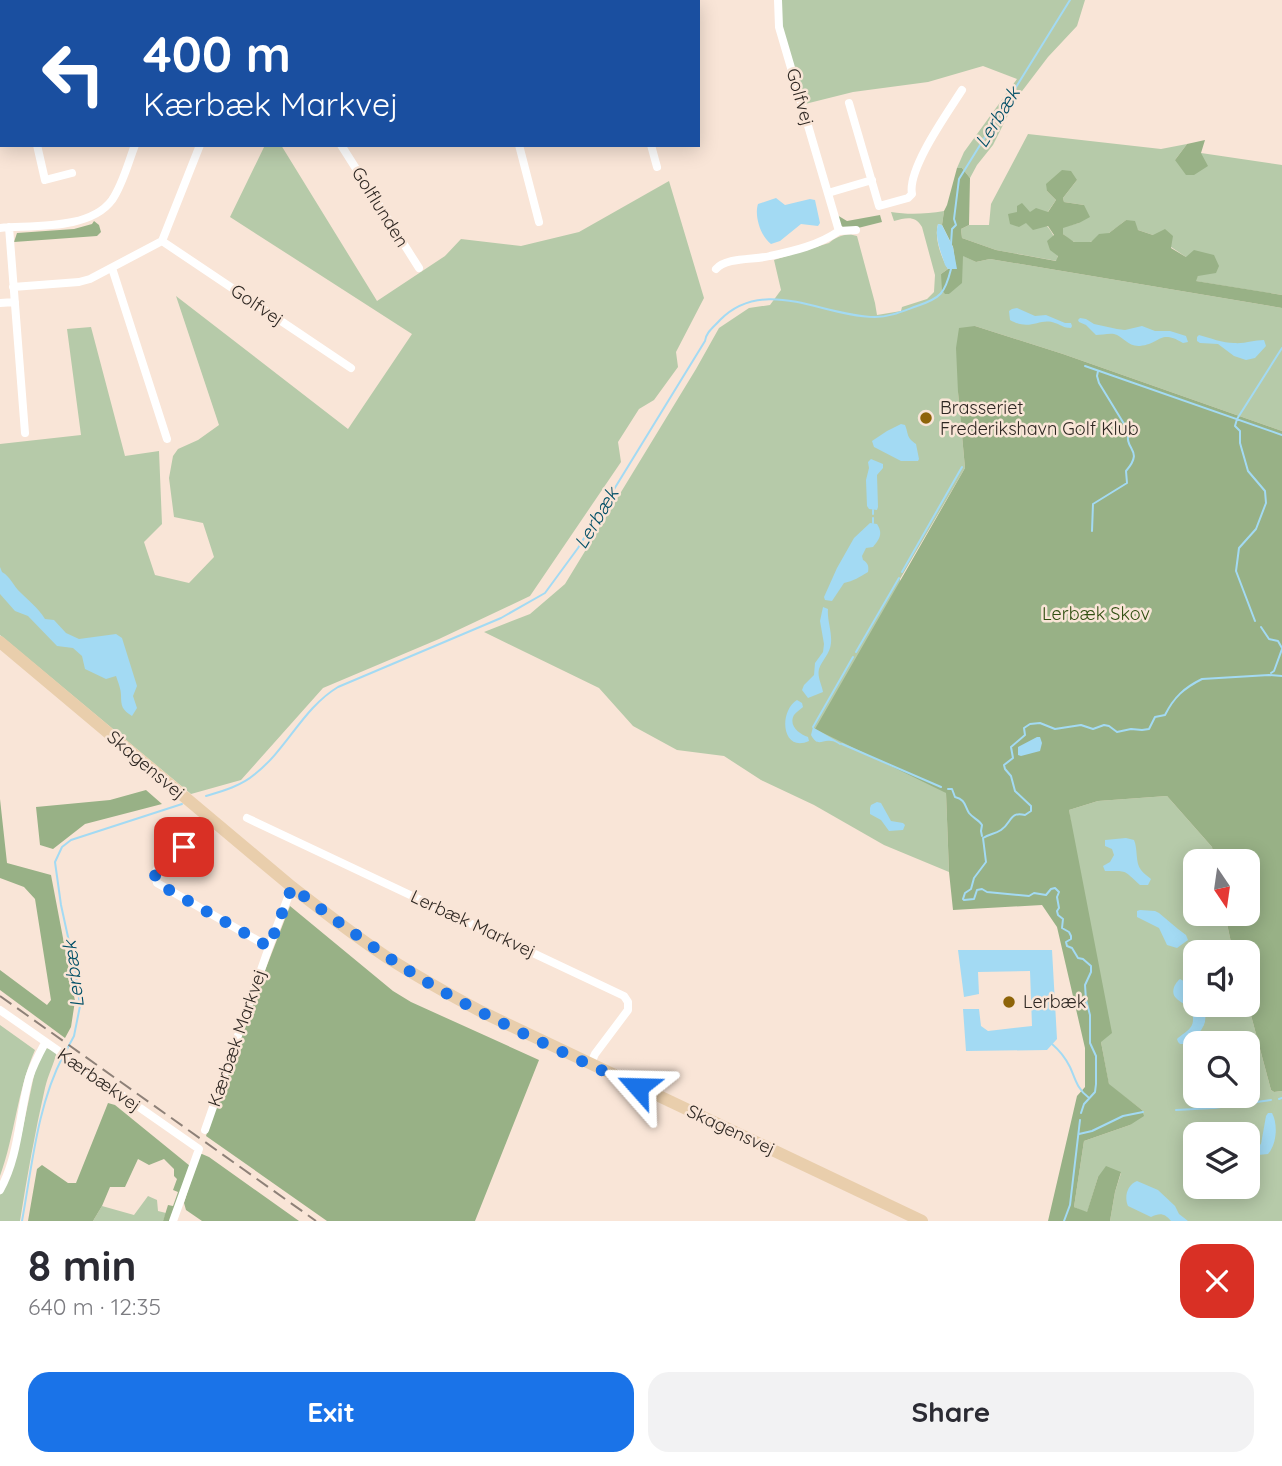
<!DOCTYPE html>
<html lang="en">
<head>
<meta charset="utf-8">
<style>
	body { margin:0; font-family:Quicksand,sans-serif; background:#f2f2f3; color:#2b2b33; height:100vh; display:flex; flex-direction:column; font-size:26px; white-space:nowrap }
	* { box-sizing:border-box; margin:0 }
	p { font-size:23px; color:#7c7c81 }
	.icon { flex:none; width:38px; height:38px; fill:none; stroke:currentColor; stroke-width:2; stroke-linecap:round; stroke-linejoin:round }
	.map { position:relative; height:1221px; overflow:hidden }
	.sheet { display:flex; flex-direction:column; background:#fff; flex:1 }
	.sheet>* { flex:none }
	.top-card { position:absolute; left:0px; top:0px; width:700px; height:147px; box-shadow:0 4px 18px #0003; background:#1a4fa0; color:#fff; overflow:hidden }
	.needle { width:46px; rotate:167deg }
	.buttons { position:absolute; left:1183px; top:849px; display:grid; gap:14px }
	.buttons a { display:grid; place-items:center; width:77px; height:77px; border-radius:14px; background:#fff; box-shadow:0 4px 18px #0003; font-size:35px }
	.pin { position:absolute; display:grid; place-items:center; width:60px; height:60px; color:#fff; margin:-30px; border-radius:14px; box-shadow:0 4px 10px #0006 }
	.me { position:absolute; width:77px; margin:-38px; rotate:295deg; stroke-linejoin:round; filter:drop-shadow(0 0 5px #0008) }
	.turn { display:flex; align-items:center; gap:24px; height:147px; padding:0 28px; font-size:32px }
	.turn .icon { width:91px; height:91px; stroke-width:2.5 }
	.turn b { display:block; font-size:49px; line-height:60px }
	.round { display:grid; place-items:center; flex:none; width:74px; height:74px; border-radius:21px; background:#f2f2f3 }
	.head { display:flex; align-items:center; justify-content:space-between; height:119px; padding:0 28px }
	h1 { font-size:42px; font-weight:700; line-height:52px }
	.primary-button { display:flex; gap:14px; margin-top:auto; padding:14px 28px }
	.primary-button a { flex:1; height:80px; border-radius:21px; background:#1a73e8; color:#fff; font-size:28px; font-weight:700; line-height:80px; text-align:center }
	.primary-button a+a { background:#f2f2f3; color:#2b2b33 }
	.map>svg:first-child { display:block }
</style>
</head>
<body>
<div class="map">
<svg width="1282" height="1221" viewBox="0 0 1282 1221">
	<rect width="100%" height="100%" fill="#f9e5d7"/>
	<path fill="#b6caa9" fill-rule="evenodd" d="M264,0H567V2H259Z
		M781,0H1085L1077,26L1048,57L1016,99L993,145L977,165L970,178L962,168H957L964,152L1017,79L983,66L928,82L853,92L805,104L782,27Z
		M1028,134L1161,149L1187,144L1175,160L1201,153L1282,165V295L1195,281L1198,276L1186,257L1153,235L1138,230L1126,220C1112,231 1092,249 1072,241C1069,240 1066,236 1063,234V227L1079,223L1084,205L1064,202L1063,198L1077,180L1047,191L1056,200L1047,213L1026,222L1047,226C1055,235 1060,249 1057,261L996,250L962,238L961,229L969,225H989L991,204Z
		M265,145H281L377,301L445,256L461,239L521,246L579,232L669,181L704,298L676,352L678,367L654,400L639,409L618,442L621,462L530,596L439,639L323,688L241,780L191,794L0,635V444L81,435L67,329L91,327L125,456L159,451L162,524L144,542L155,575L189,583L214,557L203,523L174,517L169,478L173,456L178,449L198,440L219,425L176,296L348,429L412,334L230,217Z
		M944,211L942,225L938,224C934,238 941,257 948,269L941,274L949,294L962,255L976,262L990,259L1282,308V431L1063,354L975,326L958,392L965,468L900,579L946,793L949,872L884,845L814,805L761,780L724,756L677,750L633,726L599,688L484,632L530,614L565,584L696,369L719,328L749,308L770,305L781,290L774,260L829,243C837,236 847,232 857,236L875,303L877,315L901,311L902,307L927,299L934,292L935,275L922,227C915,215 906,218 894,221L891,212C909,215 926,214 944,211Z
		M1167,796L1212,847L1215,861H1195V914H1225L1233,952H1195V1004H1248L1271,1090L1274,1092L1282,1091V1221H1110L1115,1192L1121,1173L1098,1177L1087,1213L1074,1207L1084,1141L1130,1125L1142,1110L1109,1085L1101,1042L1069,810L1098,801ZM1195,1043H1248V1096H1195ZM1195,1134H1248V1186H1195Z
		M0,1025L35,1050C17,1091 15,1135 0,1176Z
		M46,1048L57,1051C54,1064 48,1075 45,1088C35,1132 27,1176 20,1221H0V1195L5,1186L21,1137L36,1066Z
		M148,1196L157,1200L158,1211L166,1213L163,1221H93L102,1206L134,1215Z"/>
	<path fill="#98b186" d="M1205,140L1201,153L1208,166L1194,175H1186L1175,160L1187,144Z
		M957,168H962L970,178L969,225L961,229L962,238L996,250L1056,261L1058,256L1050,250L1047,241L1054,235L1048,226L1033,230L1026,223L1019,227L1010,224L1008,214L1017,212V206L1022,203L1030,212L1036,208L1048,212L1056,200L1047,191L1046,184L1062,170L1071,171L1077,180L1063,198L1064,202L1084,205L1090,217L1079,223L1063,228V234L1074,242H1091L1099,234L1109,233L1126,220L1135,221L1138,230L1153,235L1165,229L1173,236L1171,248L1186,257L1194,250L1214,255L1219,266L1216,273L1198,276L1196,281L1282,295V308L990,259L976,262L963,256L962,283L949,294H945L942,290L941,274L948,269H956L953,247L942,225L944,211L947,205Z
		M837,215L847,221L880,215L882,222L850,230L841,226Z
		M94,221L99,225L101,232L97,236L14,242L17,233L74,229L92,224Z
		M975,326L1063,354L1282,431V1091L1274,1092L1271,1090L1248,1004V952H1233L1225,914H1248V861H1215L1212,847L1167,796L1098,801L1069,810L1112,1033L1101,1042L1109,1084L1142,1110L1144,1116L1130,1125L1084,1141L1074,1207L1087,1212L1098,1177L1106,1166L1121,1172L1115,1192L1110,1221H1048L1077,1096L1085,1087V1048L1057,927L1042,905L953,910L949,872L946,793L815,729L965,468L958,392L956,348L959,328Z
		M146,790L162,804L85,824L53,849L40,845L36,807L110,800Z
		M0,799L7,863L51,875L75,1001L71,1027L65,1038L0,990V970L47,1005L51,1000L35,899L24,887L0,878Z
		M290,906L393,991L411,1002L539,1060L475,1221H327L206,1136L230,1061Z
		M108,1103L115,1105L190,1166L171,1221H163L168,1205L173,1206L178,1192L173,1190L177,1179L174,1176V1169L164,1159L149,1165L138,1159L125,1187H110L102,1206L93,1221H28L37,1169L42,1165L68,1183H76Z
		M199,1154H202L209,1157L299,1221H202L186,1210L184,1203Z"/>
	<path fill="#a3daf3" d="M776,198L785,205L810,199L815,200L820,223L818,226L801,224L780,241L771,244C761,237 754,216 758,204Z
		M938,224L942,225L953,247L957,269H948L945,265C941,252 934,237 938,224Z
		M1017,308L1035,316L1046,315L1065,323H1071L1072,326L1071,328C1063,328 1062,325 1055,323C1039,317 1031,332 1010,320L1009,311L1012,309Z
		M1080,318L1086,319L1094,324L1117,329L1125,330L1142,326L1155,331H1170L1186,336L1188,342L1183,343C1159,329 1161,344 1140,346C1128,347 1123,336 1114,334C1109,333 1101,335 1096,335L1086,325L1079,322L1078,320Z
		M1199,335C1210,338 1223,343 1234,343C1244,344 1254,340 1264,340L1266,346L1255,358L1246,360L1234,356L1218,344L1200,343L1197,341V337Z
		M901,424L905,425C909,435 906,437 916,444L919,459L918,461H901L874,447L872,441L887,431Z
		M871,459L883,464V468L877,475L878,507L877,510L869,509L867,506L866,480L869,468L868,462Z
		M870,523L877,524C883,533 880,539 873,547L866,548L862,556L863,560C868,563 869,566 868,572C860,577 853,581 844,583L832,601L825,600L824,597L837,568L854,538Z
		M0,567L2,572C11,577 13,586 21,593C30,602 38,608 45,619L54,620L66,633L79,639L116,634L122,638L137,686L133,696L137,708L132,716C122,710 121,706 121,695C121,689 118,682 116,676L106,679L85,669L82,656L73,648L57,646L28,616L15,611L0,594Z
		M823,607L828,609C827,620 832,631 831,643C830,654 822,660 819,669C817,677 822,685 823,692L808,698L802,690L804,685L814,675L815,663L823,652L824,644L820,621Z
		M797,700L802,703L803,707C800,710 796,712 794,715C788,726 800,734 808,737L809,741C782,753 778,712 797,700Z
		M813,727L814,728L842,744L840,745C837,743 834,741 831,741C822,739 818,748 811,735Z
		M1037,737H1040L1042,743L1040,751L1021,756L1018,755V747Z
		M877,802L881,803L891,821L903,823L905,825L903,830L889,831L881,820L870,814V808L871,805Z
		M1126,838L1134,840C1138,849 1135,863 1141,870C1144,874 1148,876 1151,879L1148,885H1140C1123,869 1127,871 1105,871L1103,866L1110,862L1114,855L1112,849L1105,846V840Z
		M1140,910L1155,911L1159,913L1178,929L1186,935L1188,940L1177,948L1167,945L1159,928L1137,917V911Z
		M958,950H1052L1057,1039L1047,1050L966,1051L963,1009H979L981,1026L988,1031L1032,1026L1030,971L978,972L979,994L964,997Z
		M1180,979C1189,983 1195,995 1195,1004L1200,1005C1213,1021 1200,1034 1186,1044H1180L1178,1042L1177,1039C1181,1035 1187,1032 1190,1028C1193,1025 1193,1021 1193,1018C1193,1002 1184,1007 1176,998C1170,992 1175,983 1180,979Z
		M1268,1113H1272C1278,1124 1277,1144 1268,1154L1248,1156V1150L1255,1148L1261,1144L1266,1116Z
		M1137,1181L1158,1190L1175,1206L1179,1214L1188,1221H1171C1164,1213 1160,1213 1151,1217L1128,1206C1124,1197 1127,1185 1137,1181Z"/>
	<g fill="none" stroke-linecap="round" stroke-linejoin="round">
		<path stroke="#a3daf3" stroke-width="2" d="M951,244L952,229L956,225L954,219L959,179L1070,0
			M1085,366L1282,435
			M873,510V514
			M873,518V523
			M1092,531L1093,504L1127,483L1126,471C1145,449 1123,450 1129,432L1099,383L1097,376L1098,371
			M902,572L962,467
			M1255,621L1236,571L1239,548L1256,529L1266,503L1265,491L1248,471L1240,443V431L1235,426L1237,419L1282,348
			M1261,627L1269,639L1278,641L1282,648
			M856,652L899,578
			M1271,673L1274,671L1282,649
			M813,727L853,657
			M842,744L941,787
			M948,789H952L955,797C966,800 964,805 969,813C973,818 979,820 982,825L981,831L982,836
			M206,796C223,791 241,786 255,774C287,749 303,708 338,687L501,618L545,593L578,548L705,341C706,332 714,327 720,320C764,275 824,317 875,317C890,317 903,311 917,306C941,298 945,293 951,269
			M1052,1044C1059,1050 1066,1059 1070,1067C1075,1078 1077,1089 1088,1097
			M66,1051L74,1036L80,1006L75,969L61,905L55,862L62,847L71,840L182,804
			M1279,1099L1282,1098
			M1176,1110L1214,1108L1271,1100
			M1081,1113L1084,1104L1095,1092L1096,1084V1056L1090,1043V1015L1086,1000L1085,985L1091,972V966L1083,959L1078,958L1072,948L1067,946L1066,942L1071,939V936L1069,932L1062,928L1063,919L1058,915L1057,911L1059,908L1057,897L1059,892L1055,888L1051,889L1046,895L1034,893L1029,896L987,892L982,889L977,890L974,899L964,900L963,899L965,893L971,889L974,878L986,862L983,838C989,834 995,834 1001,830C1012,823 1009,811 1025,815L1031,811V806L1015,791L1011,776L1005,769L1004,765L1013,758L1011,747L1025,735L1024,728L1030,724L1040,723L1055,729L1081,725L1093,729L1104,725L1109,726L1117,732L1131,729L1142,730L1149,729L1155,717L1165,715C1174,697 1184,688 1202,679L1269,675L1282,676
			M1079,1134L1092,1131L1123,1116L1143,1112
			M22,1221C32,1167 37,1106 63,1056
			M1064,1221L1070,1205L1080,1120"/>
		<path stroke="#fff" stroke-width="8" d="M149,0L154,2
			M778,0L779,27L839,231L856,230
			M82,2L89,0
			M191,2L192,0
			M849,103L879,206L908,198L912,194C907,169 948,112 962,90
			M37,145L45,180L72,173
			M341,145L419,268
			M519,145L539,222
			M651,145L657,167
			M828,193L872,180
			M9,227L25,433
			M0,228C34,225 90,230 112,200C123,184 128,163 135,145
			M162,241L351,368
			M112,268L167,439
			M716,269C726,257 755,260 770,256C794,251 819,245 839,231
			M13,287L79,282L90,279L162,241L200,145
			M0,303L15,302
			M247,818L624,996L628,1002V1010L595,1054L590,1065
			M185,842C178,864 149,857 157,883L269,947
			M0,1010L199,1149L173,1221
			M205,1130L269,947L292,887
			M0,1190C19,1156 19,1115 29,1078C33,1065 39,1054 45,1043"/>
		<path stroke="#e9ceac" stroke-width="12" d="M0,642L292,887C324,912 355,936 388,958C418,977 450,995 482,1012L922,1221"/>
		<path stroke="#8e8178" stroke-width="2" stroke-dasharray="14 7" stroke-linecap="butt" d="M0,996L316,1221"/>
	</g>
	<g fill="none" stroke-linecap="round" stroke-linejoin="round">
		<path stroke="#1a73e8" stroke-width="12" stroke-dasharray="0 21.6" d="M184,847C182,850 179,854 175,856C162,866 150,862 157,883L269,947L292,887C339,923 386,958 437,988C501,1025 571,1056 638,1087"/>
	</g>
	<g fill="#8e6409" stroke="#f9e5d7" stroke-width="2.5">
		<circle cx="926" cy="418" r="7"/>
		<circle cx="1009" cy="1002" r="7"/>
	</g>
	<g text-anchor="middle" stroke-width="5" stroke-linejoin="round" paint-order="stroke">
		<g font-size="18" fill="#2e2722" stroke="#f9e5d7">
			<text transform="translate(800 97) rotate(74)" y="6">Golfvej</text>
			<text transform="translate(380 207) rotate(58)" y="6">Golflunden</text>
			<text transform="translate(257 305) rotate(34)" y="6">Golfvej</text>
			<text transform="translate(146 765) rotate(40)" y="6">Skagensvej</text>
			<text transform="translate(473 924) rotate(25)" y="6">Lerbæk Markvej</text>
			<text transform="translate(237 1038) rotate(-71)" y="6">Kærbæk Markvej</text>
			<text transform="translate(99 1080) rotate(35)" y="6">Kærbækvej</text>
			<text transform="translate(731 1130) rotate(25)" y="6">Skagensvej</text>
		</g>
		<g font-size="18" fill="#2e2722" stroke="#f9e5d7" text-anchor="start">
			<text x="940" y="414">Brasseriet<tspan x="940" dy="21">Frederikshavn Golf Klub</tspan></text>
			<text x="1023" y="1008">Lerbæk</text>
		</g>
		<g font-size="18" fill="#2f4e10" stroke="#f9e5d7">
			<text x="1096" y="620">Lerbæk Skov</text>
		</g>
		<g font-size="19" font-style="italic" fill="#014f67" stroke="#f9e5d7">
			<text transform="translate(997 117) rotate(-58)" y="7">Lerbæk</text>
			<text transform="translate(596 518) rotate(-59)" y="7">Lerbæk</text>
			<text transform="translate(73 974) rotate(-97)" y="7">Lerbæk</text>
		</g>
	</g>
</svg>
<div class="buttons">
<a><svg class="needle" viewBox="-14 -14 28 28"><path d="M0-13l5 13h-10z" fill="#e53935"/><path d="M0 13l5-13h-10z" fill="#7c7c81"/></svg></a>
<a><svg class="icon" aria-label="sound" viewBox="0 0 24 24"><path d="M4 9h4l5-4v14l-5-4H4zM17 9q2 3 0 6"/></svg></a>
<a><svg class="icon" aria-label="search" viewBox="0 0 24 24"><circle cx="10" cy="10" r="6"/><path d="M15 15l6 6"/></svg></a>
<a><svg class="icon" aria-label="layers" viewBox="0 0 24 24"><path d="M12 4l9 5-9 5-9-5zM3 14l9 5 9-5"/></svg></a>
</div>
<div class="pin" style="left:184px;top:847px;background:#d93025"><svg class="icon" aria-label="arrive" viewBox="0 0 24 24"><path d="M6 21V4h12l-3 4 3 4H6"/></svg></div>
<svg class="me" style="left:638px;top:1087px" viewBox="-20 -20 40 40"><path d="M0-17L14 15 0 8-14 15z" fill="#1a73e8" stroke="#fff" stroke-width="4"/></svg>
<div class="top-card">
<div class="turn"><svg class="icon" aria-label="left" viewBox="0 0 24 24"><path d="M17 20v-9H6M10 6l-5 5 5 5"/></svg><div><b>400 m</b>Kærbæk Markvej</div></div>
</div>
</div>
<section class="sheet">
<div class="head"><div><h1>8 min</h1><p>640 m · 12:35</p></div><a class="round" style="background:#d93025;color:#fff"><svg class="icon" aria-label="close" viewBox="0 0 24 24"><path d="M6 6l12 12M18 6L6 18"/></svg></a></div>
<div class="primary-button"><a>Exit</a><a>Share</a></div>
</section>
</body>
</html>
